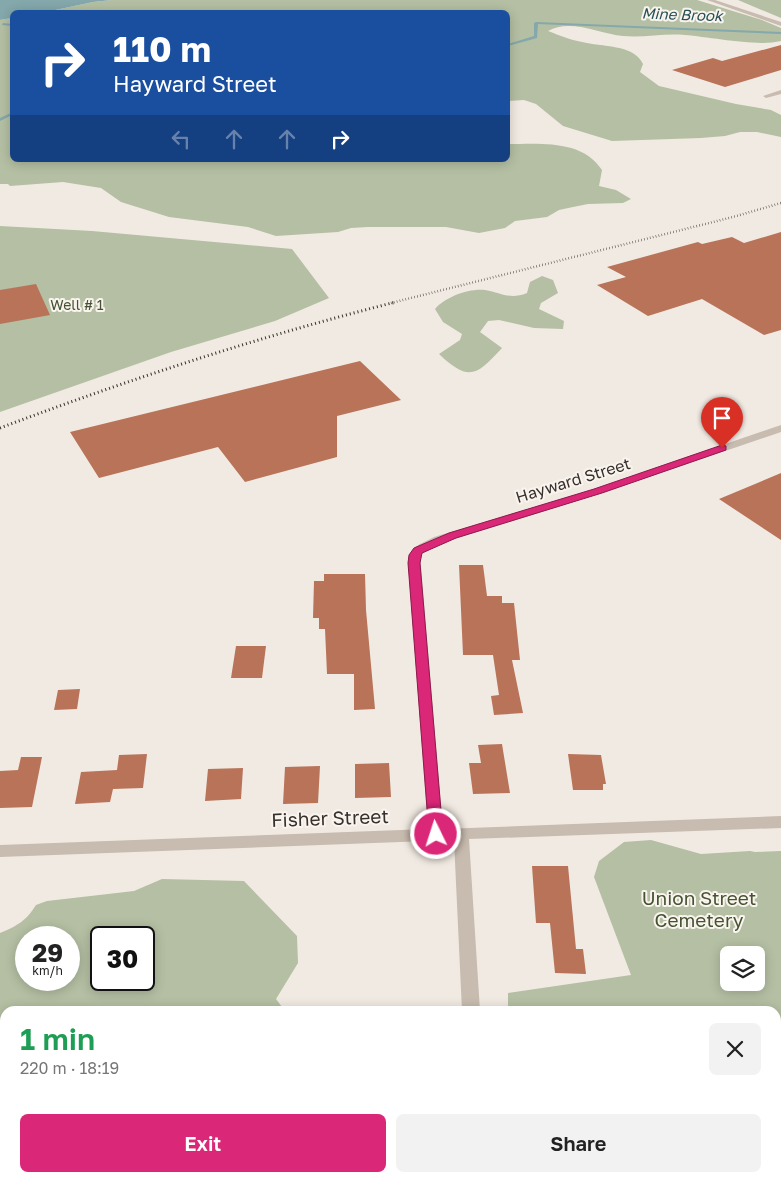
<!DOCTYPE html>
<html lang="en">
<head>
<meta charset="utf-8">
<style>
	body { margin:0; font-family:"Golos Text",sans-serif; background:#f2f2f2; color:#222; height:100vh; display:flex; flex-direction:column; font-size:19px; white-space:nowrap }
	* { box-sizing:border-box; margin:0 }
	p { font-size:16px; color:#767676 }
	.icon { flex:none; width:28px; height:28px; fill:none; stroke:currentColor; stroke-width:2; stroke-linecap:round; stroke-linejoin:round }
	.map { position:relative; flex:1; overflow:hidden }
	.details { position:absolute; left:0px; top:1006px; width:781px; height:176px; display:flex; flex-direction:column; background:#fff; border-radius:15px 15px 0 0; box-shadow:0 2px 12px #0003 }
	.details>* { flex:none }
	.hud { position:absolute; left:10px; top:10px; width:500px; height:152px; border-radius:8px; box-shadow:0 2px 12px #0003; background:#1a4fa0; color:#fff; overflow:hidden }
	.controls { position:absolute; left:720px; top:946px; display:grid; gap:10px }
	.controls a { display:grid; place-items:center; width:45px; height:45px; border-radius:8px; background:#fff; box-shadow:0 2px 12px #0003; font-size:25px }
	.speed { position:absolute; left:15px; top:926px; display:flex; gap:10px; font-size:25px; font-weight:700; text-align:center }
	.speed>* { display:grid; place-content:center; width:65px; height:65px; border-radius:50%; background:#fff; box-shadow:0 2px 12px #0003; line-height:1 }
	.speed small { font-size:12px; font-weight:400 }
	.speed .limit { border:2px solid #111; border-radius:8px; background:#fff; color:#111 }
	.pin { position:absolute; display:grid; place-items:center; width:42px; height:42px; color:#fff; margin:-51px -21px; border-radius:50% 50% 50% 0; rotate:-45deg; box-shadow:0 0 5px #0007 }
	.pin .icon { rotate:45deg }
	.me { position:absolute; width:55px; margin:-28px; rotate:356deg; stroke-linejoin:round; filter:drop-shadow(0 0 4px #0008) }
	.turn { display:flex; align-items:center; gap:18px; height:105px; padding:0 20px; font-size:22px }
	.turn .icon { width:65px; height:65px; stroke-width:2.5 }
	.turn b { display:block; font-size:35px; line-height:42px }
	.lanes { display:flex; align-items:center; height:48px; padding:0 20px; background:#0003; justify-content:center; gap:25px; direction:ltr }
	.lanes .off { opacity:.35 }
	.round { display:grid; place-items:center; flex:none; width:52px; height:52px; border-radius:8px; background:#f2f2f2 }
	.overview { display:flex; align-items:center; justify-content:space-between; height:85px; padding:0 20px }
	h1 { font-size:30px; font-weight:600; line-height:38px; color:#1e9e55 }
	.button { display:flex; gap:10px; margin-top:auto; padding:10px 20px }
	.button a { flex:1; height:58px; border-radius:8px; background:#db2777; color:#fff; font-size:20px; font-weight:600; line-height:58px; text-align:center }
	.button a+a { background:#f2f2f2; color:#222 }
	.map>svg:first-child { display:block }
</style>
</head>
<body>
<div class="map">
<svg width="781" height="1182" viewBox="0 0 781 1182">
	<rect width="100%" height="100%" fill="#f1eae2"/>
	<path fill="#b4bfa3" fill-rule="evenodd" d="M112,0H697L762,20L781,28V41C757,47 711,37 685,35C664,33 644,38 623,36C600,34 570,18 548,31C559,35 570,40 582,42C601,47 634,44 643,64L640,72L659,86L736,104L771,110L781,115V137L757,132H740L725,136L701,138L612,141L563,126L536,104L524,100L508,101V12H46L93,2Z
		M738,0H781V18Z
		M12,18V160H508V144C539,144 582,139 602,170L599,186L616,190L631,199L623,203L588,204L573,207L559,210L547,217L515,221L505,228L479,233L446,227H368L351,228L338,232L276,236L248,227L169,217L121,202L101,188L63,182L10,186L8,184H0V20Z
		M0,226L92,231L292,249L329,298L275,321L171,352L0,412Z
		M542,276L553,280L558,293L541,303L539,309L564,321L563,329L534,328L499,320L488,321L480,332L502,348C476,376 469,382 439,354L460,340L462,334L443,322L435,309C445,297 469,288 485,290C502,293 510,300 527,293L530,282Z
		M651,840L701,854L750,851L755,852L781,851V1182H515V1178H776V1011H508V993L631,975L594,877L599,861L624,842ZM729,955H756V982H729Z
		M162,879L244,881L297,936L298,963L276,999L285,1011H5V1178H105L97,1182H0V933C17,926 26,921 36,905L47,901L134,891ZM26,938H69V980H26ZM101,938H144V980H101Z"/>
	<path fill="#84a8ab" d="M0,0H112L93,2L46,12H12V18L0,20Z"/>
	<g fill="none" stroke-linecap="round" stroke-linejoin="round">
		<path fill="#84a8ab" fill-rule="evenodd" d="M536,22L781,32V34L538,24L537,38L508,46V44L534,36V23Z
			M3,23L12,24V26L2,25Z
			M11,113H12V115L0,121V118Z"/>
	</g>
	<path fill="#b87359" d="M781,45V70L725,87L672,70L713,58L722,61Z
		M781,232V330L764,335L702,299L648,316L597,285L626,277L607,267L698,242L702,244L732,237L744,243Z
		M36,284L50,315L0,324V290Z
		M360,361L401,400L337,416V457L245,482L218,447L99,478L70,432Z
		M781,473V540L719,499Z
		M459,565H483L487,596H502V603H514L520,660H512L523,713L494,715L491,696L499,695L493,655H463Z
		M324,574H365L366,610L375,709L354,710V674H327L325,629H319V618H313L314,581H324Z
		M236,646H266L262,678H231Z
		M80,689L77,709L54,710L58,690Z
		M502,744L510,793L473,794L469,763H481L478,745Z
		M147,754L143,788L113,789L110,802L75,804L81,772L117,770L119,755Z
		M568,754L601,755L606,784H603V790H573Z
		M21,757H42L32,807L0,808V771L18,770Z
		M389,763L391,797L355,798V764Z
		M320,766L318,803L283,804L285,767Z
		M243,768L241,799L205,801L208,769Z
		M532,866H568L576,949H583L586,974L555,973L550,923H536Z"/>
	<g fill="none" stroke-linecap="round" stroke-linejoin="round">
		<path fill="#c8bbaf" fill-rule="evenodd" d="M781,90V94L766,98L763,96Z
			M781,425V432L602,493L442,543L420,555L443,829L781,816V828L469,839L480,1011H462L454,840L0,857V845L428,829L408,563C408,547 421,544 434,537L594,489Z
			M470,1178H490V1182H470Z"/>
		<path fill="#c8bbaf" fill-rule="evenodd" d="M707,0H715L781,22V26Z"/>
		<path stroke="#38302c" stroke-width="2.5" stroke-dasharray="0.5 2.5" stroke-linecap="butt" d="M391,303L733,217L781,203"/>
		<path stroke="#38302c" stroke-width="3" stroke-dasharray="1 3" stroke-linecap="butt" d="M0,428C130,379 261,336 396,302"/>
	</g>
	<path fill="#db2777" stroke="#8e194d" d="M722,445L726,446V450L602,493L456,538L422,553L420,563L443,834L441,837L436,839L431,837L429,834L408,563L409,555L414,548L449,533L594,489Z"/>
	<g text-anchor="middle" stroke-width="4" stroke-linejoin="round" paint-order="stroke">
		<g font-size="14" fill="#465333" stroke="#f9f4ee">
			<text x="77" y="310">Well # 1</text>
		</g>
		<g font-size="15" font-style="italic" fill="#265055" stroke="#f9f4ee">
			<text transform="translate(682 15) rotate(2)" y="5">Mine Brook</text>
		</g>
		<g font-size="16" fill="#38302c" stroke="#f9f4ee">
			<text transform="translate(573 480) rotate(-17)" y="6">Hayward Street</text>
		</g>
		<g font-size="19" fill="#38302c" stroke="#f9f4ee">
			<text transform="translate(330 818) rotate(-2)" y="7">Fisher Street</text>
		</g>
		<g font-size="19" fill="#465333" stroke="#f9f4ee">
			<text x="699" y="905">Union Street<tspan x="699" dy="22">Cemetery</tspan></text>
		</g>
	</g>
</svg>
<div class="controls">
<a><svg class="icon" aria-label="layers" viewBox="0 0 24 24"><path d="M12 4l9 5-9 5-9-5zM3 14l9 5 9-5"/></svg></a>
</div>
<div class="speed"><div>29<small>km/h</small></div><div class="limit">30</div></div>
<div class="pin" style="left:722px;top:448px;background:#d93025"><svg class="icon" aria-label="arrive" viewBox="0 0 24 24"><path d="M6 21V4h12l-3 4 3 4H6"/></svg></div>
<svg class="me" style="left:436px;top:834px" viewBox="-20 -20 40 40"><circle r="17" fill="#db2777" stroke="#fff" stroke-width="3"/><path d="M0-11L8 9 0 5-8 9z" fill="#fff"/></svg>
<div class="hud">
<div class="turn"><svg class="icon" aria-label="right" viewBox="0 0 24 24"><path d="M7 20v-9h11M14 6l5 5-5 5"/></svg><div><b>110 m</b>Hayward Street</div></div>
<div class="lanes"><svg class="icon off" aria-label="left" viewBox="0 0 24 24"><path d="M17 20v-9H6M10 6l-5 5 5 5"/></svg><svg class="icon off" aria-label="ahead" viewBox="0 0 24 24"><path d="M12 20V5M6 11l6-6 6 6"/></svg><svg class="icon off" aria-label="ahead" viewBox="0 0 24 24"><path d="M12 20V5M6 11l6-6 6 6"/></svg><svg class="icon" aria-label="right" viewBox="0 0 24 24"><path d="M7 20v-9h11M14 6l5 5-5 5"/></svg></div>
</div>
<section class="details">
<div class="overview"><div><h1>1 min</h1><p>220 m · 18:19</p></div><a class="round"><svg class="icon" aria-label="close" viewBox="0 0 24 24"><path d="M6 6l12 12M18 6L6 18"/></svg></a></div>
<div class="button"><a>Exit</a><a>Share</a></div>
</section>
</div>
</body>
</html>
